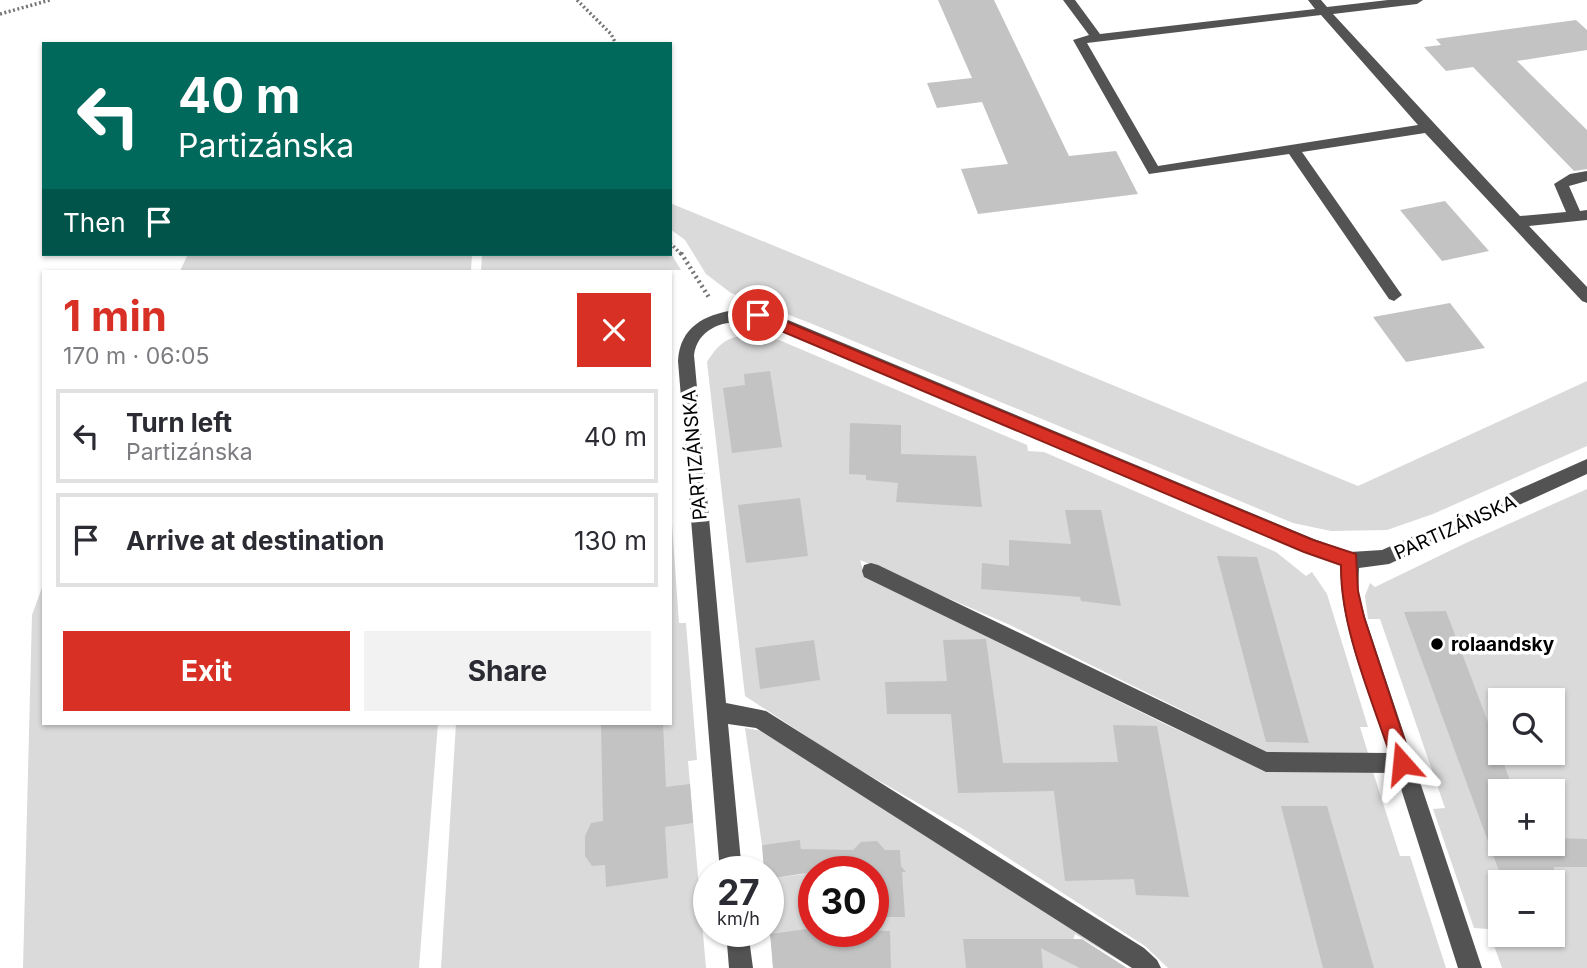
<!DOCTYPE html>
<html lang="en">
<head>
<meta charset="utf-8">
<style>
	body { margin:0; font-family:Inter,sans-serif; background:#f2f2f3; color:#2b2b33; height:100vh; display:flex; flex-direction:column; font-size:26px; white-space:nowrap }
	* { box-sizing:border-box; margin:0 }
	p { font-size:23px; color:#7c7c81 }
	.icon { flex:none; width:38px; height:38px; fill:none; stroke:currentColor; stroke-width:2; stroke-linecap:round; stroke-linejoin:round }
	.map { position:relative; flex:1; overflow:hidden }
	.details { position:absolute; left:42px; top:270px; width:630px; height:455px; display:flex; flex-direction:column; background:#fff; border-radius:0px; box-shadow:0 2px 5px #0004 }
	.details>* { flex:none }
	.guide { position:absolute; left:42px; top:42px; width:630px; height:214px; border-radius:0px; box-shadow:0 2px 5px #0004; background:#00695c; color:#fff; overflow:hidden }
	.buttons { position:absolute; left:1488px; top:688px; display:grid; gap:14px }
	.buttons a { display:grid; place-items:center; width:77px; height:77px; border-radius:0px; background:#fff; box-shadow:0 2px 5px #0004; font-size:35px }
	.speed { position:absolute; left:693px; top:856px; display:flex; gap:14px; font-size:35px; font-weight:700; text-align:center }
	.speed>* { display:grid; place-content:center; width:91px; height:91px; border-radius:50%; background:#fff; box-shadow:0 2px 5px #0004; line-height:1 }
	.speed small { font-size:18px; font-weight:400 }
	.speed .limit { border:10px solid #d22; background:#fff; color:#111 }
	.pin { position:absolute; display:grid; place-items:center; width:60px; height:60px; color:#fff; margin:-30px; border:4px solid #fff; border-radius:50%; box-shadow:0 2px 7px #0007 }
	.me { position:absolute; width:77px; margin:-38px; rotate:342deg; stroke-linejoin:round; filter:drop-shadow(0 0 5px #0008) }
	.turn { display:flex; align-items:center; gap:24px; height:147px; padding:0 21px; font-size:32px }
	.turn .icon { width:91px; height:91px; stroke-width:2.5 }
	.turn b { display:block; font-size:49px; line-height:60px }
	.then { display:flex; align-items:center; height:66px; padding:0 21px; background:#0003; gap:14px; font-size:26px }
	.round { display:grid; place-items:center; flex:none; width:74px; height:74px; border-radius:0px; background:#f2f2f3 }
	.overview { display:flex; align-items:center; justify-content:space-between; height:119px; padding:0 21px }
	h1 { font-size:42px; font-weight:700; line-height:52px; color:#d93025 }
	.primary-button { display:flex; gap:14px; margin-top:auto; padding:14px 21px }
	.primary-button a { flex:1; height:80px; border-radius:0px; background:#d93025; color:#fff; font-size:28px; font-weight:700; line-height:80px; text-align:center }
	.primary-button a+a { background:#f2f2f3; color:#2b2b33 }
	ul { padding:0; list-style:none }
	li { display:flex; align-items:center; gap:21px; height:94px; margin:0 14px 10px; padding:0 7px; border:4px solid #e1e1e2; border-radius:0px }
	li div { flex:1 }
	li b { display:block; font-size:26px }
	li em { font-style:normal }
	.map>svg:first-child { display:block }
</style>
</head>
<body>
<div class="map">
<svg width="1587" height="968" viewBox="0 0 1587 968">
	<rect width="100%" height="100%" fill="#fff"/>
	<path fill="#dadada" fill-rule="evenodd" d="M670,203L1358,486L1587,381V446L1433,514L1387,530L1331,531L1293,523L810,323L731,293L706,274L685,240L670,229Z
		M670,252L681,270L481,271L482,254Z
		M188,254H472L471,271H180Z
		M743,335H757L779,340L1027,445L1028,451L1044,452L1276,552L1306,576L1312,572L1327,594L1368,727H1360L1368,753L1267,752L1010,625L860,560L865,576L1165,724L1267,771L1373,772L1400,856H1410L1446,968H1168L1145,946L963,829L846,762L745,696L707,362C717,346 724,339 743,335Z
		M1587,489V968H1502L1488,929L1474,928L1433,809L1445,808L1380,619H1368L1365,596L1370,583L1375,587L1468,542ZM1500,700H1552V752H1500ZM1500,791H1552V844H1500ZM1500,882H1552V934H1500Z
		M670,495L679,623H686L697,760L688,761L706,968H441L456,723H670Z
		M44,582V723H438L419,968H23L32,615Z
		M745,728L769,732L1132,968L1075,934L1066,961L1079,968H773L768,879L804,874L800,841L762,845ZM814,872H873V931H814Z"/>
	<path fill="#c3c3c3" d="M938,0H994L1069,156L1116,151L1138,194L978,214L961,169L1008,164L982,102L937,108L927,83L972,78Z
		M1576,20L1587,30V50L1517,61L1587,130V169L1574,171L1473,67L1446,71L1424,47L1441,45L1436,39Z
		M1445,201L1489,251L1442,261L1400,210Z
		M1450,303L1485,348L1406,362L1373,317Z
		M770,371L782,447L732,453L723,388L745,385L744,374Z
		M850,423L901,425V454L976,456L982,507L896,502L898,483L866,480V475L849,474Z
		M800,498L808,556L746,563L738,505Z
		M1065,510H1101L1121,606L1081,601L1080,597L981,589L982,563L1009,566V540L1071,544Z
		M1217,556L1257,557L1309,743L1266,742Z
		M1446,611L1514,791H1500V844H1552V838L1587,839V867H1554L1555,882H1503L1404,612Z
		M986,639L1003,763L1118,762L1113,725L1157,726L1189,897L1136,895L1134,879L1065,881L1054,791L958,793L951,714H887L885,682L947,681L943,640Z
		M814,640L820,680L760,689L755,648Z
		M601,723H663L666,787L690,784L693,823L665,827L668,878L606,887L605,865L592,866L585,856V836L591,823L603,821Z
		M1281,806H1327L1374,968H1323Z
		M800,840L801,849L853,850L861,842L877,841L885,850H900L901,866L906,872H902L905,917H873V872H814L768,879V872H764L762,845Z
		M807,929L890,931L891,968H773L770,934Z
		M963,939H1082L1127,968H1079L1041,948L1043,968H966Z"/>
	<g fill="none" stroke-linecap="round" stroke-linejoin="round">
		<path stroke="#757575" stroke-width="3.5" stroke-dasharray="2 2.5" stroke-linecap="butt" d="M577,0L611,34L616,44
			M0,14L50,0
			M670,243L682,255"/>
		<path stroke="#757575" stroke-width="4.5" stroke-dasharray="2 3.5" stroke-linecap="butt" d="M681,253L710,299"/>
		<path fill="#535353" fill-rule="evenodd" d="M1063,0H1075L1100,34L1315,9L1308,0H1321L1327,7L1388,0H1423L1417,4L1333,14L1520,216L1566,212L1554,184L1570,174L1587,171V181L1569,186L1580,211L1587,210V220L1529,226L1587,287V303L1582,301L1425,133L1302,152L1399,291L1402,295L1394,301L1389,299L1289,154L1149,174L1073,40L1089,35ZM1321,15L1418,125L1158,166L1087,43Z
			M734,310L759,311L776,315L1314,539L1350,552L1382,550L1587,459V474L1389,564L1359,568L1358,591L1365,617L1482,968H1458L1396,773L1266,772L864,577L862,571L864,565L871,563L878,565L1267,752L1389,753C1371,696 1338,624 1341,565L1304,552L767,324C740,318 699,320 694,355L726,703L766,711L1144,948L1157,960L1161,968H1132L756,728L728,724L742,872H720L678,361C680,327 704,315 734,310Z
			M726,931H748L753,968H729Z"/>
	</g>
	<path fill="#d93025" stroke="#8d1f18" stroke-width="2" d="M758,310L1313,540L1356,554L1358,591L1364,617L1412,763L1409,770L1402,773L1396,770L1393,763C1373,702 1340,628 1341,565L1304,552L753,319V311Z"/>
	<circle fill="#000" stroke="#fff" stroke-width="2.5" cx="1437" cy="644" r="7"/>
	<g text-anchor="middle" stroke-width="7" stroke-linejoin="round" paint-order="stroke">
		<g font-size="19" fill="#000" stroke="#fff">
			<text transform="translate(694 455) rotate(-95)" y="7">PARTIZÁNSKA</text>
			<text transform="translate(1455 527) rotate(-24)" y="7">PARTIZÁNSKA</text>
		</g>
		<g font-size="19" font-weight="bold" fill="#000" stroke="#fff" text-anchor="start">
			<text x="1451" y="651">rolaandsky</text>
		</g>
	</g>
</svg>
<div class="buttons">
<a><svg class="icon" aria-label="search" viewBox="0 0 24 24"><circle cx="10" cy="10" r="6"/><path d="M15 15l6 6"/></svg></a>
<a>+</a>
<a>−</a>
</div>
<div class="speed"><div>27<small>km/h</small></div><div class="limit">30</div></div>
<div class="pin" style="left:758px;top:315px;background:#d93025"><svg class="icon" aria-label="arrive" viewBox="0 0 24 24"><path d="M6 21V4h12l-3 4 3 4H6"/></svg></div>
<svg class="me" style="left:1402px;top:763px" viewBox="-20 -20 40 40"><path d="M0-17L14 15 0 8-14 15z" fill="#d93025" stroke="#fff" stroke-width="4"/></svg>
<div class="guide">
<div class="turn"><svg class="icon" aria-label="left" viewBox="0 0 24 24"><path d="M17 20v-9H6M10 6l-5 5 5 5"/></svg><div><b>40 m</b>Partizánska</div></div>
<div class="then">Then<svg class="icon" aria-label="arrive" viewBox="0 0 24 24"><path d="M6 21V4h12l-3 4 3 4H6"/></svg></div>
</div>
<section class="details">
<div class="overview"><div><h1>1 min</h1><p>170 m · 06:05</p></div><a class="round" style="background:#d93025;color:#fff"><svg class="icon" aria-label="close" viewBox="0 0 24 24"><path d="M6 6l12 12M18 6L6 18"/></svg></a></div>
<ul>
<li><svg class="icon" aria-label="left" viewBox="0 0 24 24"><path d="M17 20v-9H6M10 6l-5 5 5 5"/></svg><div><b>Turn left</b><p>Partizánska</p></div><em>40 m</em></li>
<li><svg class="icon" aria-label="arrive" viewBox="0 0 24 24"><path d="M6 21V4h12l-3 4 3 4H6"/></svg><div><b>Arrive at destination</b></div><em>130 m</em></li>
</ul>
<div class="primary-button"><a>Exit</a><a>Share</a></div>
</section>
</div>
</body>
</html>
